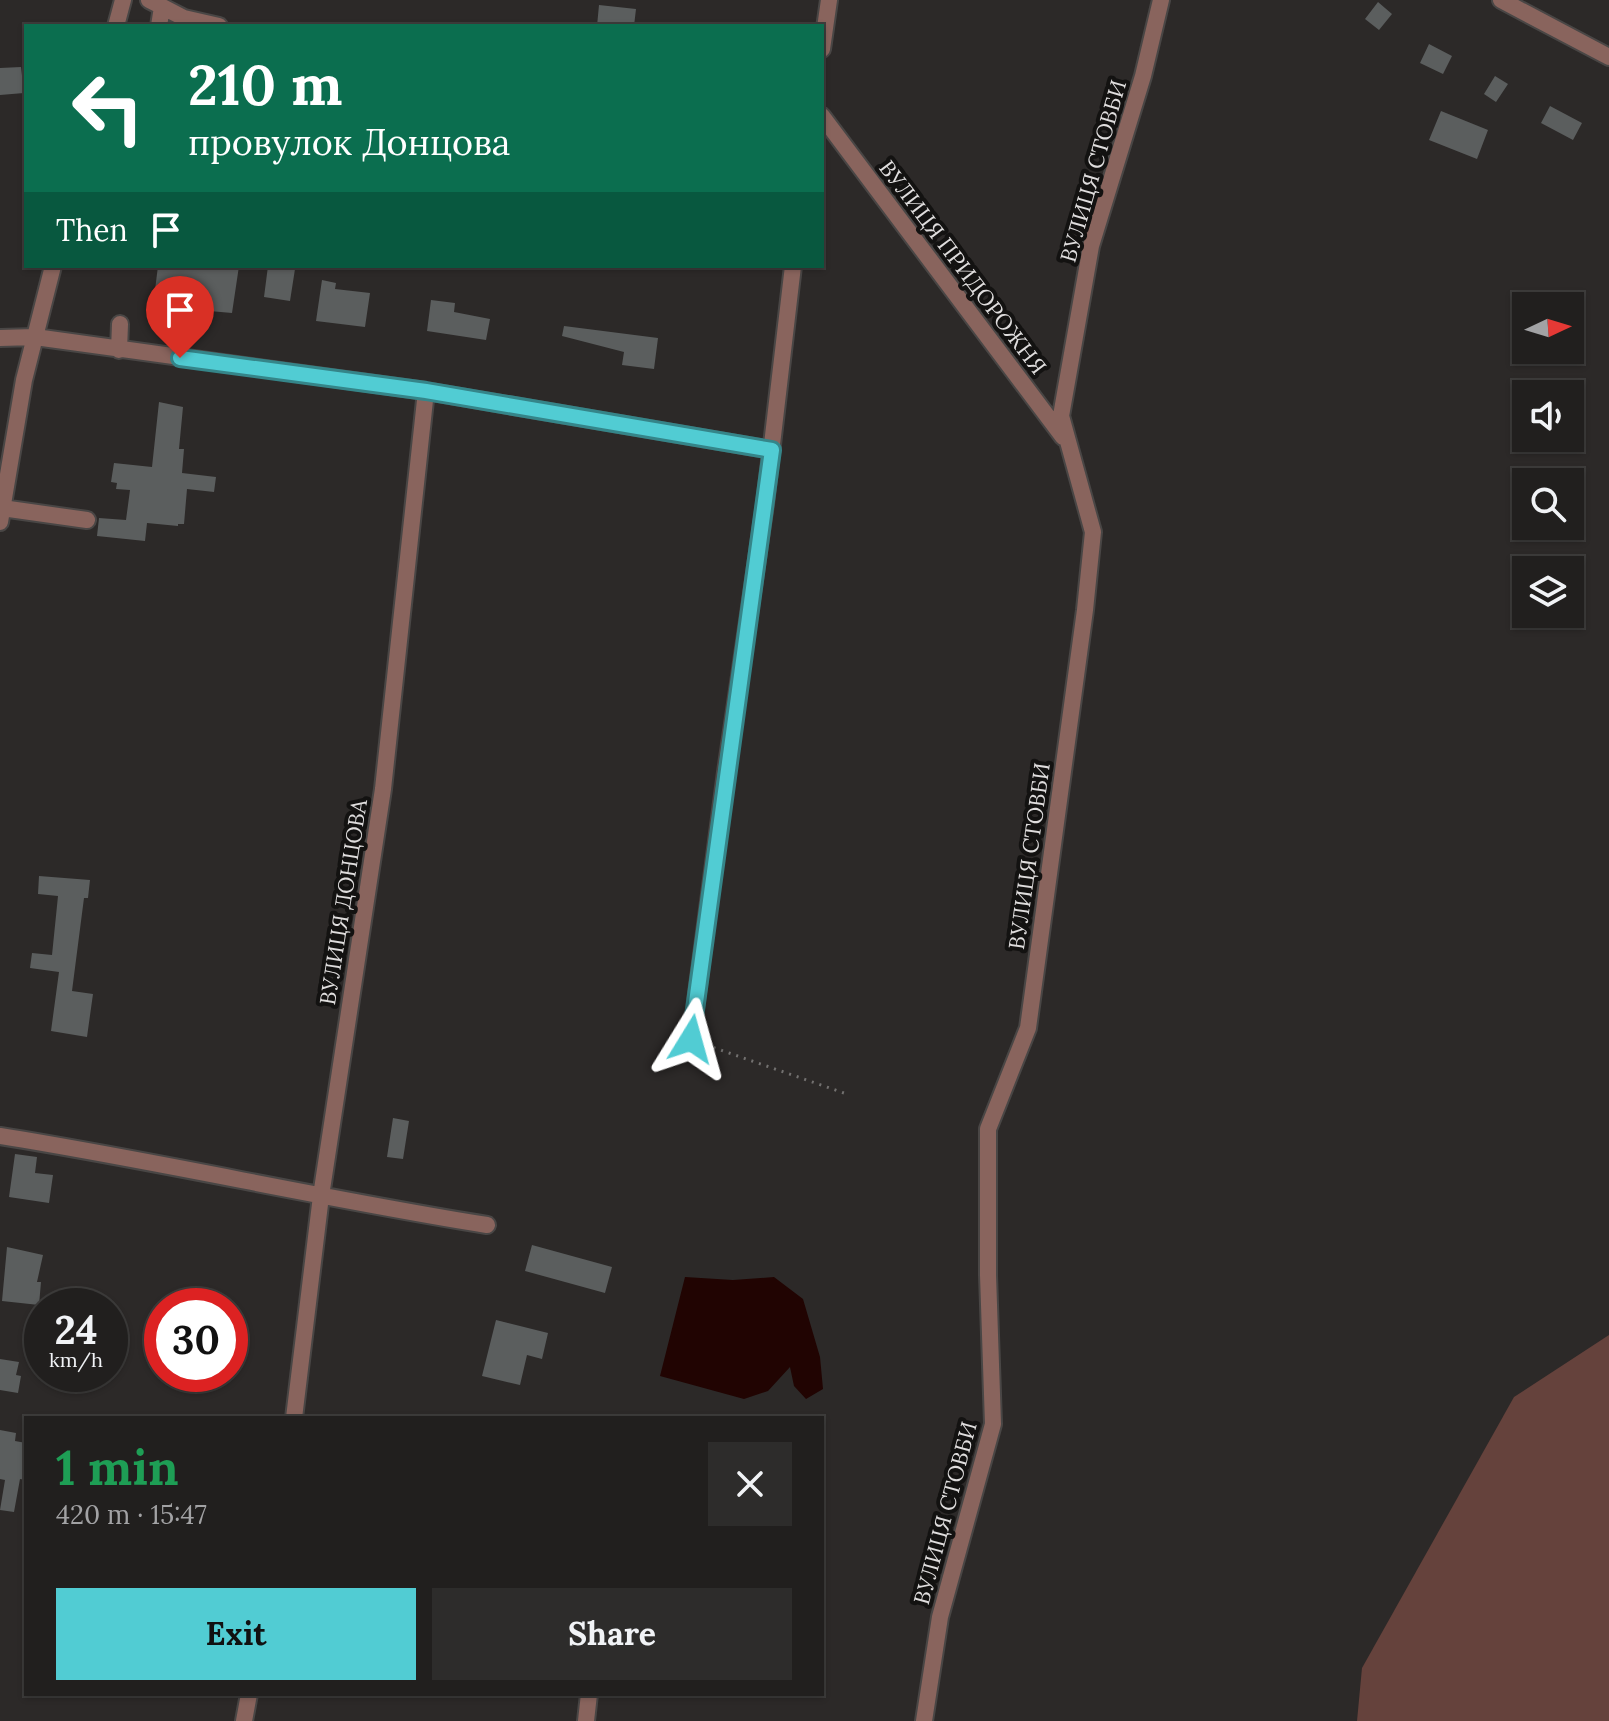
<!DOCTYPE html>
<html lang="en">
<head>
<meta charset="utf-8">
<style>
	body { margin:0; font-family:Lora,serif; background:#2d2c2b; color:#f1f3f6; height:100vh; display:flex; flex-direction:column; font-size:30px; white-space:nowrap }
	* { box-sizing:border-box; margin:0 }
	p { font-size:26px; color:#a2a2a4 }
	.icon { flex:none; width:44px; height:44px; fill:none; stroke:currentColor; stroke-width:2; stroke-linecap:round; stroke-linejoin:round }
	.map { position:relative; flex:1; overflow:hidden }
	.side { position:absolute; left:24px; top:1416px; width:800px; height:280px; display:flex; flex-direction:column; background:#211f1e; border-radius:0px; box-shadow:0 2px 6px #0004,0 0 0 2px #3e3d3c }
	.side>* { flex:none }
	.guide { position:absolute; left:24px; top:24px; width:800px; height:244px; border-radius:0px; box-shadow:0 2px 6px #0004,0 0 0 2px #3e3d3c; background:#0b6e4f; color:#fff; overflow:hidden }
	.needle { width:52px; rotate:86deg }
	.buttons { position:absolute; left:1512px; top:292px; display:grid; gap:16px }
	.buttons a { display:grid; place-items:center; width:72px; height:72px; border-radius:0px; background:#211f1e; box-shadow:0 2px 6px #0004,0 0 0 2px #3e3d3c; font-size:40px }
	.speed { position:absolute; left:24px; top:1288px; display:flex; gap:16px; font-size:40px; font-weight:700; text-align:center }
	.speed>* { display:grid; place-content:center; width:104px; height:104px; border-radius:50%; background:#211f1e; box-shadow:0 2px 6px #0004,0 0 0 2px #3e3d3c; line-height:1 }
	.speed small { font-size:20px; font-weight:400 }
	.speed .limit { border:12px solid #d22; background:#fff; color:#111 }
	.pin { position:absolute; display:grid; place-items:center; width:68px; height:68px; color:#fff; margin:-82px -34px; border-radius:50% 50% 50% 0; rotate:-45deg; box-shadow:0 0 8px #0007 }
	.pin .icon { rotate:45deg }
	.me { position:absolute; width:88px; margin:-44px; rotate:8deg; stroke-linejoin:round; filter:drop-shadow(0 0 6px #0008) }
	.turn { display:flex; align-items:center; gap:28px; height:168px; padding:0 32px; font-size:36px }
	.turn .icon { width:104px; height:104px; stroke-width:2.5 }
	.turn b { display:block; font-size:56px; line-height:68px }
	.then { display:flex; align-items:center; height:76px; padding:0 32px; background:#0003; gap:16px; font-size:30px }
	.round { display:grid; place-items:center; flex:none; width:84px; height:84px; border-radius:0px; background:#2d2c2b }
	.head { display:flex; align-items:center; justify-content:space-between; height:136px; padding:0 32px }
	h1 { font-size:48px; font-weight:800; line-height:60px; color:#1e9e55 }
	.action { display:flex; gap:16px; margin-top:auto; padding:16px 32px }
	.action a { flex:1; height:92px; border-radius:0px; background:#51ccd3; color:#111; font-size:32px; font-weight:800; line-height:92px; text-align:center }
	.action a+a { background:#2d2c2b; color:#f1f3f6 }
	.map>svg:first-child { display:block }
</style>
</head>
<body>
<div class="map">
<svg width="1609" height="1721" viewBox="0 0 1609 1721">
	<rect width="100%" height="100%" fill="#2c2928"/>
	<path fill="#65423c" d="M1609,1335V1721H1357L1362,1668L1514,1397Z"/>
	<path fill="#210402" d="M685,1277L733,1280L774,1277L803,1299L820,1357L823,1389L806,1399L794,1386L790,1367L768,1391L744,1399L660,1376Z"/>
	<path fill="#5b5e5e" d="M1378,2L1392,14L1379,30L1365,19Z
		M599,5L636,9L634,26H597Z
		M1429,44L1452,56L1443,74L1420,63Z
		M21,67L24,93L0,95V68Z
		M1495,76L1508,84L1496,102L1484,94Z
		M1550,106L1582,123L1573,140L1541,123Z
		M1441,111L1488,130L1477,159L1429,140Z
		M158,266H239L232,313L153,306Z
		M268,266L295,269L290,301L264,297Z
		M322,280L336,283L335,289L370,293L365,327L316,321Z
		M431,300L455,303L454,312L490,319L486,340L427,331Z
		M564,326L658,338L654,369L622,365L624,352L562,336Z
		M159,402L183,407L179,449H184L182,473L216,477L214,492L187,489L184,524H178V526L147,523L145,541L97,536L99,518L126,520L130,490L116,489L117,483L111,482L114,463L152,467Z
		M39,876L90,880L88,898H84L72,991L93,994L87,1037L51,1031L59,972L30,968L32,953L52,955L58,896L38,894Z
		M393,1118L409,1121L403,1159L387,1157Z
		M15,1154L37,1157L35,1173L53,1175L49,1203L9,1197Z
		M532,1245L612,1267L605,1293L525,1271Z
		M7,1247L43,1255L37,1282H41L39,1305L2,1301Z
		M496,1320L548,1333L542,1359L527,1355L520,1385L482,1376Z
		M0,1359L19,1362L16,1375L21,1376L18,1393L0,1390Z
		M0,1430L16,1433L15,1441L26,1443V1480L20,1479L14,1512L0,1510L5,1480L0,1479Z"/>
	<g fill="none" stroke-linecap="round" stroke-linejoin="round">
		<g stroke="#494645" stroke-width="20">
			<path id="minor" d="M149,0L184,18L219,26
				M116,26L123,0
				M159,26L162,7
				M822,49L829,0
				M822,116L1063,437
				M0,338L35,337L426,391L772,450
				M119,350L120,324
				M2,508L87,520
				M0,522L24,380L53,266
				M691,1039L726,772L765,504L793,266
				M0,1136C163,1162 324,1199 487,1225
				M294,1418L321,1196L383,789L426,391
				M244,1721L249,1694
				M586,1721L589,1694
				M924,1721L940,1617L993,1424L988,1275V1129L1028,1028L1085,610L1093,532L1061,416L1091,246L1143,76L1161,0"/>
		</g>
		<g stroke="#494645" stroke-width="20">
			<path id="tertiary" d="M1501,0L1609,57"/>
		</g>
		<path stroke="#737170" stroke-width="3" stroke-dasharray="2 6" stroke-linecap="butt" d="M706,1045L844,1093"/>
		<use href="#minor" stroke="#89645d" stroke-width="16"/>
		<use href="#tertiary" stroke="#89645d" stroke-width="16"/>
	</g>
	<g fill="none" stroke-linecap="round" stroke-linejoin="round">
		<g stroke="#358589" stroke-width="20">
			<path id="route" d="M180,358L426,391L772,450L691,1039"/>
		</g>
		<use href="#route" stroke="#51ccd3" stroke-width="14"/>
	</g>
	<g text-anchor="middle" stroke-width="8" stroke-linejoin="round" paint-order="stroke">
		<g font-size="22" fill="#dfdddd" stroke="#131211">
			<text transform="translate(1093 171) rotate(-74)" y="8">ВУЛИЦЯ СТОВБИ</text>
			<text transform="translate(963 267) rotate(53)" y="8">ВУЛИЦЯ ПРИДОРОЖНЯ</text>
			<text transform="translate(1029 856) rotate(-82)" y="8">ВУЛИЦЯ СТОВБИ</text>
			<text transform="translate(343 902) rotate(-81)" y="8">ВУЛИЦЯ ДОНЦОВА</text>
			<text transform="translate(945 1513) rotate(-75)" y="8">ВУЛИЦЯ СТОВБИ</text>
		</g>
	</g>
</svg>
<div class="buttons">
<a><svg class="needle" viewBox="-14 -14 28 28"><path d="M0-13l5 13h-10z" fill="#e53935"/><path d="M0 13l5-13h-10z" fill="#a2a2a4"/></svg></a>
<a><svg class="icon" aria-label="sound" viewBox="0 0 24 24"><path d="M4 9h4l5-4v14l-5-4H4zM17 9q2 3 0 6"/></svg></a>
<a><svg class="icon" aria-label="search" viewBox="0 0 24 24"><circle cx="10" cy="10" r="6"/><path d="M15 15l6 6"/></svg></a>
<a><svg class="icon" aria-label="layers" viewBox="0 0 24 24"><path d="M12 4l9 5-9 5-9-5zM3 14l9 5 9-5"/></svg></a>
</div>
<div class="speed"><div>24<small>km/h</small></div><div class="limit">30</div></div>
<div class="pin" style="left:180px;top:358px;background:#d93025"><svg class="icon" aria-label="arrive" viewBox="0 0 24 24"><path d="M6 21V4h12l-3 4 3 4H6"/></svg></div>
<svg class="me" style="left:691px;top:1039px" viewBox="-20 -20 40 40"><path d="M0-17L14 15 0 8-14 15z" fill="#51ccd3" stroke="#fff" stroke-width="4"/></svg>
<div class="guide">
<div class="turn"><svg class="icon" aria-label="left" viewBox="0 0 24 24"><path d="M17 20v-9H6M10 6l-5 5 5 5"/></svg><div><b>210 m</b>провулок Донцова</div></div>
<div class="then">Then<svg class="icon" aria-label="arrive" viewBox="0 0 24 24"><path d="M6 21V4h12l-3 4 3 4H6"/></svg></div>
</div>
<section class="side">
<div class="head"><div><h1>1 min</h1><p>420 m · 15:47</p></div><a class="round"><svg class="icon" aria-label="close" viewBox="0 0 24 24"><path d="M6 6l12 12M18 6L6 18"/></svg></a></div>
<div class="action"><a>Exit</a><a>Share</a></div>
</section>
</div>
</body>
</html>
